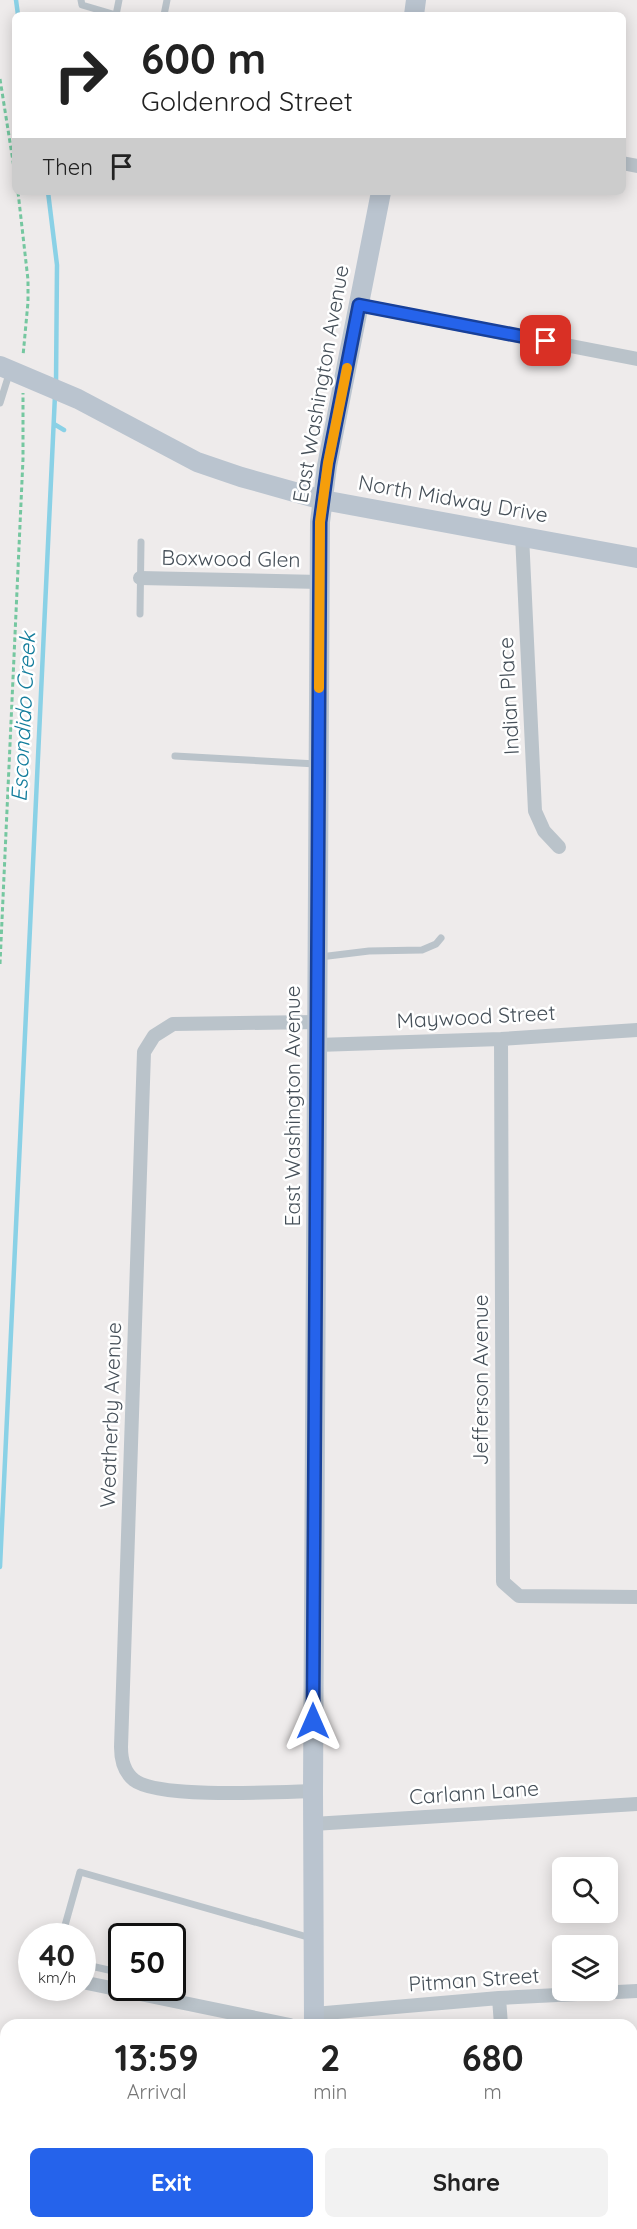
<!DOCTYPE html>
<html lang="en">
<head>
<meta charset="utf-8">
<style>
	body { margin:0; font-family:Quicksand,sans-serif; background:#f2f2f2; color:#222; height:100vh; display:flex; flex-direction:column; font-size:22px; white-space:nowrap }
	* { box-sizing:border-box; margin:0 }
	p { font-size:20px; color:#767676 }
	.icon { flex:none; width:33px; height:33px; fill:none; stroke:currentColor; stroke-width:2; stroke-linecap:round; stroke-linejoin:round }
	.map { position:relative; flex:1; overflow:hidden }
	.side { position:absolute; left:0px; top:2019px; width:638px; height:210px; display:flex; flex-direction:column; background:#fff; border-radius:18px 18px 0 0; box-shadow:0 3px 15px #0003 }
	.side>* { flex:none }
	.hud { position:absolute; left:12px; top:12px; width:614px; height:183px; border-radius:9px; box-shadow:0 3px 15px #0003; background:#fff; color:#222; overflow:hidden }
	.tools { position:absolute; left:552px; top:1857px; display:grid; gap:12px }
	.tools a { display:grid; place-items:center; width:66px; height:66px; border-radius:9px; background:#fff; box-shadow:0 3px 15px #0003; font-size:30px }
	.speed { position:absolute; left:18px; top:1923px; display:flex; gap:12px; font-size:30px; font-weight:700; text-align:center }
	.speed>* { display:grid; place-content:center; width:78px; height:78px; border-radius:50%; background:#fff; box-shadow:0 3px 15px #0003; line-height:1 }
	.speed small { font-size:15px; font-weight:400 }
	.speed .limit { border:3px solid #111; border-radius:9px; background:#fff; color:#111 }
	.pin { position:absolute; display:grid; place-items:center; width:51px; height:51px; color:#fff; margin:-26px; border-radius:12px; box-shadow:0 3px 9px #0006 }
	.me { position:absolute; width:66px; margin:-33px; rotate:0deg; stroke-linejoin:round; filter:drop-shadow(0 0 4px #0008) }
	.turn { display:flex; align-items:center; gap:21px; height:126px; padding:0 30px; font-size:27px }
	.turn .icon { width:78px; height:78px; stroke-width:2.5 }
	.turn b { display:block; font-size:42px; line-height:51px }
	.then { display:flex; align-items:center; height:57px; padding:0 30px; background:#0003; gap:12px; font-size:22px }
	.eta { display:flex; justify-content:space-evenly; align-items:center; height:102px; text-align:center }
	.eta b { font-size:36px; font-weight:800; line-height:42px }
	.cta { display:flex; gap:12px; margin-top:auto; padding:12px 30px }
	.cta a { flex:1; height:69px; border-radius:9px; background:#2563eb; color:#fff; font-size:24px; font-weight:800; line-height:69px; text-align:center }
	.cta a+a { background:#f2f2f2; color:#222 }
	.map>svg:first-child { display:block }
</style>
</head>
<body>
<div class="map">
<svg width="637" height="2229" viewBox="0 0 637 2229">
	<rect width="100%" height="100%" fill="#eeebeb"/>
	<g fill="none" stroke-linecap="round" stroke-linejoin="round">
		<path stroke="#8ad1e6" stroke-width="4.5" d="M16,0L18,15
			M48,192L57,265L56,384
			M54,424L64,430
			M0,1567L55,395"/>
		<path stroke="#75c7a0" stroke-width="3" stroke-dasharray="4.5 3" stroke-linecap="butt" d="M0,79L15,174
			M18,192L28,280V302L23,356
			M0,964L23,459V393"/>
		<path stroke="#bac3ca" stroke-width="7" d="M81,0L82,5L116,15
			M116,15L119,0
			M164,15L167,0
			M0,403L10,371
			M140,614L141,542
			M175,756L316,764
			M320,957L369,951L422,950L436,944L441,938
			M62,1936L80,1872L311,1938
			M82,1964L113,1971
			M70,2223V2229"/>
		<path stroke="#bac3ca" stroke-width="14" d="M622,163L637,166
			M359,305L637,359
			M522,535L535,811L544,831L559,847
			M140,578L320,582
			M501,1039L503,1582L519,1596L637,1597
			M317,1045L501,1039L637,1030
			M313,1791C279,1792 158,1799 134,1780C124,1772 121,1760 121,1747L144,1052L154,1036L173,1024L317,1022
			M313,1824L637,1804
			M82,1982L290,2025
			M499,1998L501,2025
			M314,2014L499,1998L637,1991
			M632,2178H637"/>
		<path stroke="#bac4cf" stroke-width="20" d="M414,15L416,0
			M0,366L78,399L197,462L241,477L323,500L637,558
			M314,2025L313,1791L320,522L327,466L381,192
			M312,2229V2223"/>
	</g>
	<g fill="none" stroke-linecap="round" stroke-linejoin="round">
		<g stroke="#184099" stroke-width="15">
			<path id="route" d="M313,1721L320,522L328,463L359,305L546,341"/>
		</g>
		<use href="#route" stroke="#2563eb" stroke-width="10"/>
		<path stroke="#f59e0b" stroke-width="10" d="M319,688L320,522L328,463L347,368"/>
	</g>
	<g text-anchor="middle" stroke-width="5" stroke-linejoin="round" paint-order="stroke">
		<g font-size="21" fill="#454f58" stroke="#fff">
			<text transform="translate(321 384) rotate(-80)" y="7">East Washington Avenue</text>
			<text transform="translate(453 499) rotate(10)" y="7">North Midway Drive</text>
			<text transform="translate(231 559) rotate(1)" y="7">Boxwood Glen</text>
			<text transform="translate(509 696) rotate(-93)" y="7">Indian Place</text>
			<text transform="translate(476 1017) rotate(-3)" y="7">Maywood Street</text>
			<text transform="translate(293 1106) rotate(-90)" y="7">East Washington Avenue</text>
			<text transform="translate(481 1380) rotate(-90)" y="7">Jefferson Avenue</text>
			<text transform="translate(111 1415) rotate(-88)" y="7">Weatherby Avenue</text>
			<text transform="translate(474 1793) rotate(-4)" y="7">Carlann Lane</text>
			<text transform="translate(474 1980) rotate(-4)" y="7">Pitman Street</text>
		</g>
		<g font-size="22" font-style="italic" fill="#137d9c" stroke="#fff">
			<text transform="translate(23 717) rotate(-87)" y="8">Escondido Creek</text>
		</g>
	</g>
</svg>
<div class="tools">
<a><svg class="icon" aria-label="search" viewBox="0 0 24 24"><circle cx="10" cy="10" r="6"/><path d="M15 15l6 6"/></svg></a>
<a><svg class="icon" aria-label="layers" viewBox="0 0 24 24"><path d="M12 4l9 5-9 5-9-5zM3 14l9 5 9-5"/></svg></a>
</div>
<div class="speed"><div>40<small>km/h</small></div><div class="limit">50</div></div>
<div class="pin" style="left:546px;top:341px;background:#d93025"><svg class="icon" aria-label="arrive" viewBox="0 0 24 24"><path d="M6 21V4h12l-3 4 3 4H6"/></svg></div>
<svg class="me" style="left:313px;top:1721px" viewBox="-20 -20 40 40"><path d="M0-17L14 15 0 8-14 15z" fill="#2563eb" stroke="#fff" stroke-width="4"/></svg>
<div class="hud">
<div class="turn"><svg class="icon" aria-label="right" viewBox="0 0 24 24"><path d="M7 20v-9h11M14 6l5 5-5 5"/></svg><div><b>600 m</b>Goldenrod Street</div></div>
<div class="then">Then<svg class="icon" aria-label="arrive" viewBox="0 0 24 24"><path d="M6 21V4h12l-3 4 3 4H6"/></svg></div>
</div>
<section class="side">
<div class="eta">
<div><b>13:59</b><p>Arrival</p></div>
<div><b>2</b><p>min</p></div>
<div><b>680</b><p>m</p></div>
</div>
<div class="cta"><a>Exit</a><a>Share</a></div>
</section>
</div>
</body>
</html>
